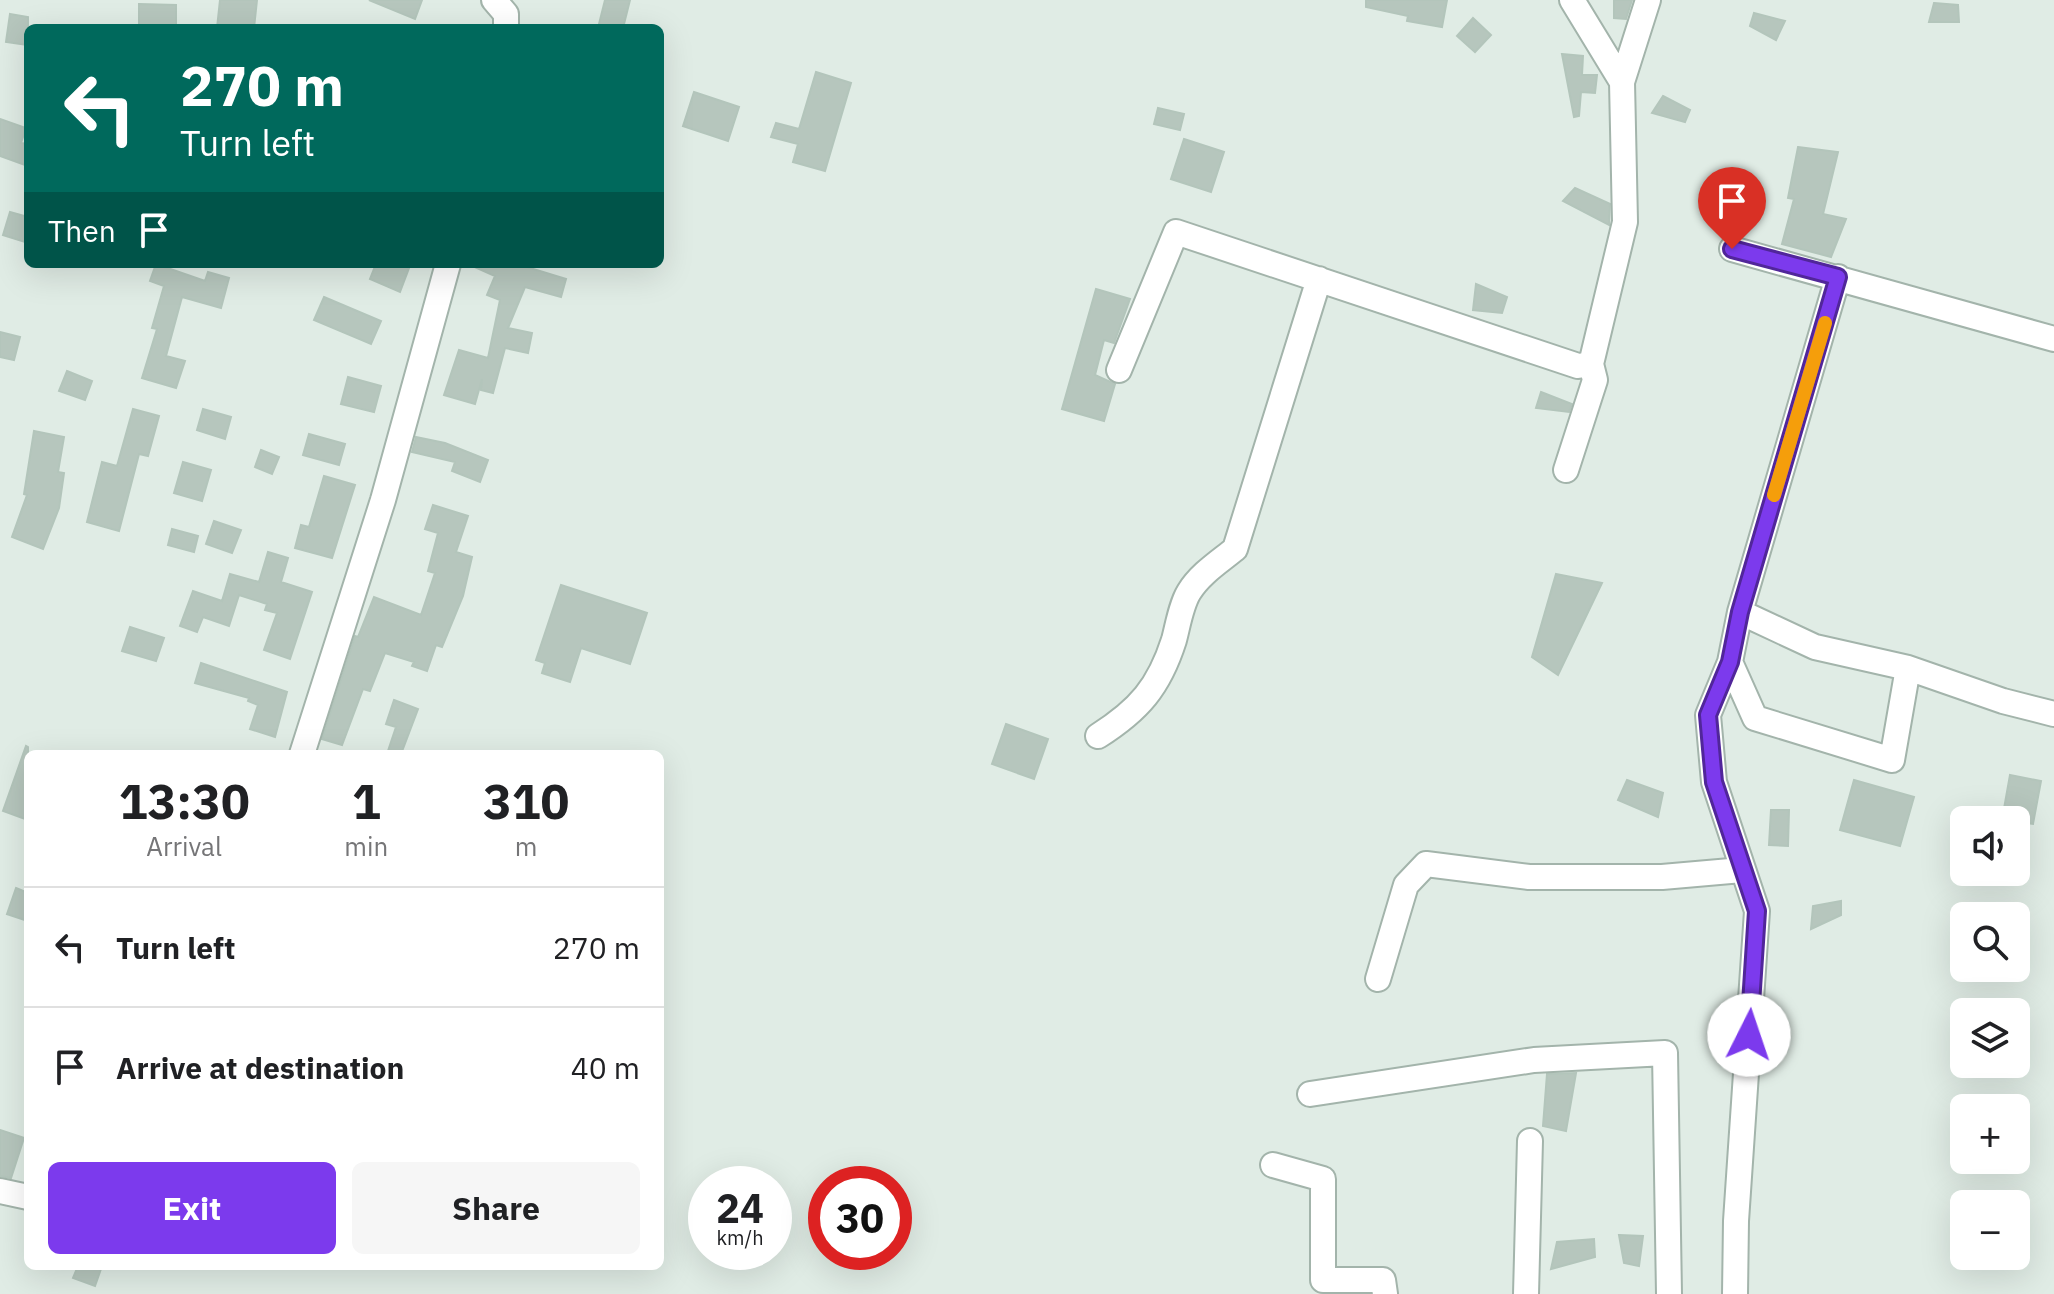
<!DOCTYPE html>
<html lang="en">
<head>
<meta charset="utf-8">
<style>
	body { margin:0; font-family:"IBM Plex Sans",sans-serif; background:#f6f6f6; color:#202124; height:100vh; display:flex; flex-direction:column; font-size:30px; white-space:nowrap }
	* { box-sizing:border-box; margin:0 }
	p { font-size:26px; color:#757577 }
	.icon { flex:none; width:44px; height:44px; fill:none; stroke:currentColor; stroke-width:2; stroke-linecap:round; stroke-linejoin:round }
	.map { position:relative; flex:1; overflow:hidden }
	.details { position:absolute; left:24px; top:750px; width:640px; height:520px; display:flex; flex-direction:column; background:#fff; border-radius:12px; box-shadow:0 8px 32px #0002 }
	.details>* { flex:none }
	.banner { position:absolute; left:24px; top:24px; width:640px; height:244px; border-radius:12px; box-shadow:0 8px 32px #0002; background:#00695c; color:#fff; overflow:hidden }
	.fabs { position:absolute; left:1950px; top:806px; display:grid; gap:16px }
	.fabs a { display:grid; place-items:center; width:80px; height:80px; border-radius:12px; background:#fff; box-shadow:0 8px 32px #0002; font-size:40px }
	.speed { position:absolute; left:688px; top:1166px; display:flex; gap:16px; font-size:40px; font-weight:700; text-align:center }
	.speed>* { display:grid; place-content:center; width:104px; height:104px; border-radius:50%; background:#fff; box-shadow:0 8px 32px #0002; line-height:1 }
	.speed small { font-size:20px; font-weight:400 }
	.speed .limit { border:12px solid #d22; background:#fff; color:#111 }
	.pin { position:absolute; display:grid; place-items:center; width:68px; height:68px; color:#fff; margin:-82px -34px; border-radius:50% 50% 50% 0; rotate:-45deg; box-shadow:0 0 8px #0007 }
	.pin .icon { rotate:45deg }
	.me { position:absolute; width:88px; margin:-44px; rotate:4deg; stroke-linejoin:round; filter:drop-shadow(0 0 6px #0008) }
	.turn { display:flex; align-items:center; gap:28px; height:168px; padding:0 24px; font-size:36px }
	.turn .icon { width:104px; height:104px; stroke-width:2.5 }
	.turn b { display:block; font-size:56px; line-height:68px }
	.then { display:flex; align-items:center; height:76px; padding:0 24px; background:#0003; gap:16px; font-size:30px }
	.eta { display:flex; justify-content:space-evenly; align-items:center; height:136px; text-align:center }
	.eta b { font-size:48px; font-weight:800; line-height:56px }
	.primary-button { display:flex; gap:16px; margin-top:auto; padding:16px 24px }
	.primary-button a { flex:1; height:92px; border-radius:12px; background:#7c3aed; color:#fff; font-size:32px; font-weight:800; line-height:92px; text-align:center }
	.primary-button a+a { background:#f6f6f6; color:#202124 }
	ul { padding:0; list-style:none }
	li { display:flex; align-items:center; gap:24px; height:120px; padding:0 24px; border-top:2px solid #e0e0e0 }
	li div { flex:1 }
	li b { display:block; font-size:30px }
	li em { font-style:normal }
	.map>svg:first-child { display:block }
</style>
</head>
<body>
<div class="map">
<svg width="2054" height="1294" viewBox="0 0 2054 1294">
	<rect width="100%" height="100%" fill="#e0ece5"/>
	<path fill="#b6c6bd" stroke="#b3c5bb" stroke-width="2" d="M220,0H257L254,28H217Z
		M369,0H422L415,19Z
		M605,0H630L623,28H598Z
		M1366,0H1447L1442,27L1407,21L1408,16L1366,7Z
		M1614,0H1632L1626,19L1614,18Z
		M1934,3L1958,5L1959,22H1929Z
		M139,4L176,5V28H139Z
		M1754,13L1785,21L1776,40L1750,26Z
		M10,14L28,17V45L6,42Z
		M1473,18L1491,35L1475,52L1457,36Z
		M1562,54L1583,56L1582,75H1597L1595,93L1581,92L1579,116L1574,117Z
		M816,72L851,83L825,171L793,162L798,144L771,137L776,123L799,129Z
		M694,92L739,107L728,141L683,126Z
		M1663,96L1690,110L1685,122L1652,113Z
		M1158,108L1184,114L1180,130L1154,124Z
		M0,119L26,128L21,143L28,144V166L0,156Z
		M1184,139L1224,152L1211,192L1171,179Z
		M1798,147L1838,152L1823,214L1846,219L1831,257L1782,244L1794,199L1788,198Z
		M1575,188L1610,204L1609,225L1563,201Z
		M10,212L28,217V243L3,235Z
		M156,264L205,281L208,272L229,278L221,308L182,297L166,356L185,361L176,388L142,378L157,329L152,328L164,286L150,281Z
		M376,264H398L409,268L400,292L370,279Z
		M468,264H517L566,279L561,297L525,287L508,328L532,333L528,353L505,348L493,393L481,390L482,379L475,404L444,395L459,350L488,358L500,300L487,295L495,276Z
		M1476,284L1507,297L1502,313L1473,310Z
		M1096,289L1130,299L1114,343L1104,340L1095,375L1115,384L1104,421L1062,409Z
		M324,297L381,321L371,344L314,320Z
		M0,332L20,337L14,360L0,357Z
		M67,371L92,381L85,400L59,391Z
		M348,377L381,386L374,412L341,404Z
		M1541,392L1572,404L1569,412L1536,408Z
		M133,409L159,416L148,456L139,454L119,531L87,522L102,462L117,466Z
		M203,409L231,417L225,439L197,430Z
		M34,431L64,437L58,472L64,473L59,508L43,549L12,537L27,495L24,494Z
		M309,434L345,444L339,465L303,455Z
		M416,437L445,443L488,460L480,482L452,471L455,462L412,452Z
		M261,450L279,457L272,474L255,467Z
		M183,462L211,470L202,501L174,493Z
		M324,476L355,485L332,558L295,548L301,525L309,527Z
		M433,505L468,516L456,552L472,557L463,596L442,647L436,645L427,671L412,666L414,662L385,653L370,691L363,689L342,745L322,739L355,636L358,637L374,597L421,615L435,573L428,571L438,533L425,529Z
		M214,521L241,530L232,553L206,544Z
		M172,529L198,536L194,552L168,545Z
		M268,552L288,558L281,582L312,592L290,659L264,650L277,613L265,610L267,604L239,595L229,626L203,617L197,632L180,626L193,591L222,601L230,574L259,582Z
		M1556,574L1602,583L1558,675L1532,657Z
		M561,585L647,613L630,664L581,648L570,682L542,673L545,663L536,660Z
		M130,627L164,638L156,661L122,651Z
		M201,663L287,692L275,737L250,729L258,705L248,701L249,698L195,683Z
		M394,700L418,709L401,754H387L396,727L386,724Z
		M1006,724L1048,739L1034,779L992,764Z
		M26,746L28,747V820L3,811Z
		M2010,775L2041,781L2033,824L2002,820Z
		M1627,780L1663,793L1658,817L1618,800Z
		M1854,780L1914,797L1900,846L1840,830Z
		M1771,810H1789L1788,846L1769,845Z
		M16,888L28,893V921L7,914Z
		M1841,901V915L1811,929L1813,906Z
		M1576,1073L1566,1131L1543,1126L1547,1074Z
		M0,1130L24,1138L11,1178L0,1176Z
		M1619,1235L1643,1236L1639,1266L1624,1263Z
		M1594,1239L1595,1257L1551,1269L1557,1242Z
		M78,1266H102L95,1286L73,1278Z"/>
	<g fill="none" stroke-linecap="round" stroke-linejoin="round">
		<g stroke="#a3b4ab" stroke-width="28">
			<path id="minor" d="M494,0L506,14V28
				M1572,0L1622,82
				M1732,249L2054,339
				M1119,370L1176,232L1578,366L1591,364
				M1566,470L1595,380L1591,364L1625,222L1622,82L1648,0
				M1740,612L1838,277
				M1730,662L1708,715L1714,782L1757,911L1736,1221L1735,1294
				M1908,668L1892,760L1755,718L1730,662L1740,612L1815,647L1908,668L2003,701L2054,714
				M1098,736C1139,710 1159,687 1174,640C1178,625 1181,605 1189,592C1200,574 1219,562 1235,549L1319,279
				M302,754L383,500L448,264
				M1378,979L1406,885L1426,864L1529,877H1662L1742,870
				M1310,1094L1534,1060L1665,1053L1669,1294
				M1273,1165L1323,1179V1280H1383L1385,1294
				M0,1191L28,1197
				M1526,1294L1530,1141"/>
		</g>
		<use href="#minor" stroke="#fff" stroke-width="24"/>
	</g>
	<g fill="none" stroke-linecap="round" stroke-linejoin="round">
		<g stroke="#51269a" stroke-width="20">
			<path id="route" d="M1732,249L1838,277L1740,612L1730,662L1708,715L1714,782L1757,911L1749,1035"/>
		</g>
		<use href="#route" stroke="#7c3aed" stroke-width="14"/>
		<path stroke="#f59e0b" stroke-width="14" d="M1774,495L1825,323"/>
	</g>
</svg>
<div class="fabs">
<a><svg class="icon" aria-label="sound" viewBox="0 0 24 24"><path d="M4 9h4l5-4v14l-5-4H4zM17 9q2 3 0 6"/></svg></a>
<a><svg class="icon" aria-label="search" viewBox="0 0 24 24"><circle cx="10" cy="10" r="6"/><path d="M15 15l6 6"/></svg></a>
<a><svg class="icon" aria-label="layers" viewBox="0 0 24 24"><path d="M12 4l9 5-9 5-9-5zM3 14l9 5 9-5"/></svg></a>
<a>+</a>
<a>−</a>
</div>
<div class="speed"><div>24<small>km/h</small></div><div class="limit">30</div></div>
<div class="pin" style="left:1732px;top:249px;background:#d93025"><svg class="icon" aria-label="arrive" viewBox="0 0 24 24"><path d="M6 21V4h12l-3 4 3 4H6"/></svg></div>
<svg class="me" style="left:1749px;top:1035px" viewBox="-20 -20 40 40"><circle r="19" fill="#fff"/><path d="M0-13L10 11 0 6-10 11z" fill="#7c3aed"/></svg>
<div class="banner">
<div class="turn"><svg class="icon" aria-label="left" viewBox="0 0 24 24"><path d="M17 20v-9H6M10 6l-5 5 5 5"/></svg><div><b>270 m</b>Turn left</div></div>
<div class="then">Then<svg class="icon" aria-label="arrive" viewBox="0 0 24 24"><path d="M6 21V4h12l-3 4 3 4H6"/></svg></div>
</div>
<section class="details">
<div class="eta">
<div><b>13:30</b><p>Arrival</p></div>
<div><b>1</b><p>min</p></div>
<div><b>310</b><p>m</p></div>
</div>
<ul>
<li><svg class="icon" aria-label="left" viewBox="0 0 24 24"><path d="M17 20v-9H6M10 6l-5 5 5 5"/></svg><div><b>Turn left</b></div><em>270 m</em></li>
<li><svg class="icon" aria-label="arrive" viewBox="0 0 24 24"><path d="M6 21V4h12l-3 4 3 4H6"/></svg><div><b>Arrive at destination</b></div><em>40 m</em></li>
</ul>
<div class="primary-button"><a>Exit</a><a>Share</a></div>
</section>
</div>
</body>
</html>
